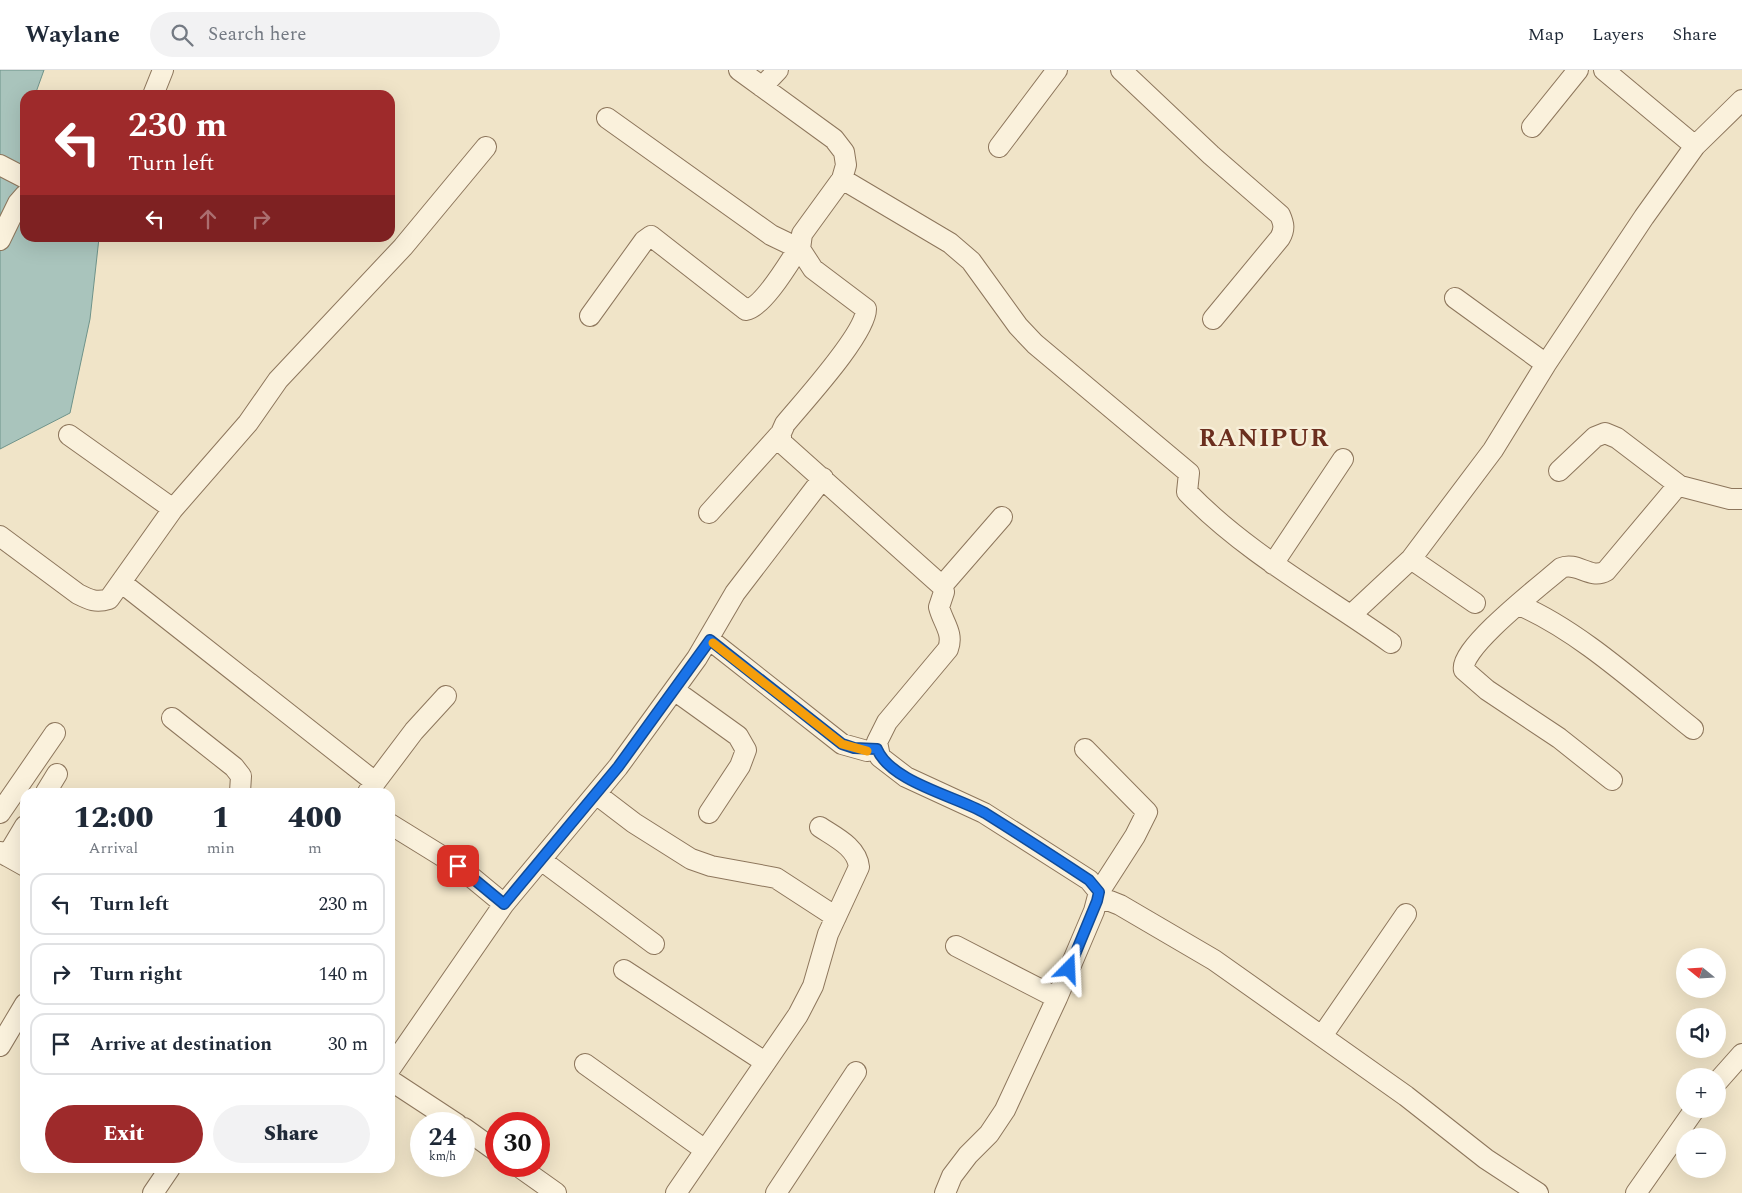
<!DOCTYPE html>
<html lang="en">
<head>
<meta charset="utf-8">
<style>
	body { margin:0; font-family:Spectral,serif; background:#f2f2f3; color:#1f2937; height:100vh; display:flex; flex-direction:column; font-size:19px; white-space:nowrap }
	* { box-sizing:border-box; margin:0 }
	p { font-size:16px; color:#747a83 }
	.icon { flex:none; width:28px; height:28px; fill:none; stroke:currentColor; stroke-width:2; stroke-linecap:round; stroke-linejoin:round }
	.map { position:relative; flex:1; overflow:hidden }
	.details { position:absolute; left:20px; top:718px; width:375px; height:385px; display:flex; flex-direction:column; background:#fff; border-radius:15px; box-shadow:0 5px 20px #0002 }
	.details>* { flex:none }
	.guide { position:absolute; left:20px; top:20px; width:375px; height:152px; border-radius:15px; box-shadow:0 5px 20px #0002; background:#9e2a2b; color:#fff; overflow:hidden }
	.needle { width:32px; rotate:288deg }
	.fabs { position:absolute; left:1676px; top:878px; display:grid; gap:10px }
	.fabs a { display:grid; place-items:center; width:50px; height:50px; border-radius:50%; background:#fff; box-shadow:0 5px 20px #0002; font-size:25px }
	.speed { position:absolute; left:410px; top:1042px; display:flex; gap:10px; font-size:25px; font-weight:700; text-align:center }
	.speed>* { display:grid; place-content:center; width:65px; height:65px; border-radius:50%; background:#fff; box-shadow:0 5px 20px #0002; line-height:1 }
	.speed small { font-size:12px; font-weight:400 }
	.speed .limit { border:8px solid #d22; background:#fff; color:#111 }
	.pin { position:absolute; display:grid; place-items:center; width:42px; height:42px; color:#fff; margin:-21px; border-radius:10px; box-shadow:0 2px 8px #0006 }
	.me { position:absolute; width:55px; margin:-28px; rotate:21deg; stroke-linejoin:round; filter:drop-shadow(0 0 4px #0008) }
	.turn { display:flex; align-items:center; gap:18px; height:105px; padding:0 25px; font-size:22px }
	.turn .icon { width:65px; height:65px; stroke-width:2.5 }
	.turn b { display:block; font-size:35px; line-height:42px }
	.lanes { display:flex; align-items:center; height:48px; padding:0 25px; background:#0003; justify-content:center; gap:25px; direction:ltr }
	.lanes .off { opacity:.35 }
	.eta { display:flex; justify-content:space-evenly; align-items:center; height:85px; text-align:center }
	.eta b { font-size:30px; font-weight:800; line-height:35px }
	.button { display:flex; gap:10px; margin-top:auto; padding:10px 25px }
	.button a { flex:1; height:58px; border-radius:30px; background:#9e2a2b; color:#fff; font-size:20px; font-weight:800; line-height:58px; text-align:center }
	.button a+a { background:#f2f2f3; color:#1f2937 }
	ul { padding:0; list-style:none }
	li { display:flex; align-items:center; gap:15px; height:62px; margin:0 10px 8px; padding:0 15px; border:2px solid #e0e1e3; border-radius:15px }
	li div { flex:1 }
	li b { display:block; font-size:19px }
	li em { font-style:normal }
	header { display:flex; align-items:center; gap:30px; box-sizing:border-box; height:70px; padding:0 25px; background:#fff; border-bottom:1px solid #e0e1e3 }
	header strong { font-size:24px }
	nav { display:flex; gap:28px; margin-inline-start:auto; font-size:18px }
	.search { width:350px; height:45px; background:#f2f2f3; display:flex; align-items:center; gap:12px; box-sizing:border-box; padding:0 18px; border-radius:28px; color:#747a83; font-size:19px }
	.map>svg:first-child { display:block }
</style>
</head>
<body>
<header>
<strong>Waylane</strong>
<div class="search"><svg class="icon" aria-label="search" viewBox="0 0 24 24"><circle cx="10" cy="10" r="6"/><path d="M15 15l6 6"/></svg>Search here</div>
<nav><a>Map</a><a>Layers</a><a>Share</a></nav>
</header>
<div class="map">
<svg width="1742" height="1123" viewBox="0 0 1742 1123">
	<rect width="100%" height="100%" fill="#f0e4c8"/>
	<path fill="#a9c4bc" stroke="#6f938a" d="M0,0H44L35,25H25V168H99L90,249L70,343L0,379Z"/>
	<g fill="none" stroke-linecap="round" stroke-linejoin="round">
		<g stroke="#8d765c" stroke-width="22">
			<path id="minor" d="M739,0L834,69L844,82L846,95L842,109L802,164L800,179L813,199L866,239C866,264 803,332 785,354L781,363V372L942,516L944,522L939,537C943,553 954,563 948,579L887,652L877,672L880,687L906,707L984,743L1089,810L1099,822L1094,841L1057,928L1005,1040L989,1064L968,1085L952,1106L945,1123
				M1121,0L1211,85L1280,145C1284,154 1285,159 1280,168L1213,249
				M1604,0L1695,76
				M762,17L778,0
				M153,25L163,0
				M607,48L771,165L800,179
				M1532,57L1578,0
				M999,77L1057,0
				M0,95L25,108
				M842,109L950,173L971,191L1018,256L1035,274L1189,403L1187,422C1246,483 1322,524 1391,573
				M0,170L18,133L25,125
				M1455,228L1546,294
				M590,246L644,171L651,166L746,240C763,237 789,193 798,179
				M69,365L173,439
				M1559,401L1595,367L1605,363L1617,368L1680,416
				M709,443L781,363
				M0,466L78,524C90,530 96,533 109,529L173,439L248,353L278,310L403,177L486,77
				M1411,489L1475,533
				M1273,494L1343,389
				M122,513L375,712
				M942,516L1002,447
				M1519,535C1580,561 1641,618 1693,659
				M1351,545L1411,489L1493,380L1546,294L1644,147L1695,76L1742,30
				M710,570L842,674L867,681L877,679
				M674,620L738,666L746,680L740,696L709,743
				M172,648L234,697L241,706L240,722
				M1085,679L1147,742L1135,766L1099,822
				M1612,710L1559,668L1487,620L1464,600C1458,579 1544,513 1561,498C1577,491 1590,510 1606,501L1674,420L1680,416L1730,429H1742
				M46,722L57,704
				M368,722L414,661L446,626
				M596,724L634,753L691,789L711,796L776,808L836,847
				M0,743L55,663
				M390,754L458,796L504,834
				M0,782L25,796
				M7,786L25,756
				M541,790L654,874
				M1097,831H1110L1120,835L1214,890L1406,1026L1486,1089L1538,1123
				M956,876L1057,928
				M624,900L765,992
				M1322,966L1406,844
				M0,976L25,934
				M585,994L705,1080
				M390,999L504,834L618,697L697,588L735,523L823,408
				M390,1010L457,1054
				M1718,1011L1742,984
				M464,1058L496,1081
				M518,1096L556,1123
				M153,1123L170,1098
				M676,1123L798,945L813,916L828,864L859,797C857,777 835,767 820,757
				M776,1123L856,1002
				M1636,1123L1695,1039"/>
		</g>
		<use href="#minor" stroke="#faf1dc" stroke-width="20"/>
	</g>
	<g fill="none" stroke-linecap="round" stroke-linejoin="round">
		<g stroke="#114b97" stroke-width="12">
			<path id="route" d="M458,796L504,834L618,697L710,570L842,674L854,678L877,679C891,712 955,726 985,743C1020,765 1054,787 1089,810L1099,822L1097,831L1069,899"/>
		</g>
		<use href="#route" stroke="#1a73e8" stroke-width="9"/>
		<path stroke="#f59e0b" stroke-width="9" d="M713,573L842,674L867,681"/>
	</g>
	<g text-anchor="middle" stroke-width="5" stroke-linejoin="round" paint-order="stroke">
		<g font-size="25" font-weight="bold" letter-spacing="1" fill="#6b2e1e" stroke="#f7eed8">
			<text x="1264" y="376">RANIPUR</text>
		</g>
	</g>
</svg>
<div class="fabs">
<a><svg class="needle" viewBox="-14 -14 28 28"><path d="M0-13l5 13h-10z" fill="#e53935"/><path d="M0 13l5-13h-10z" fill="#747a83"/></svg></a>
<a><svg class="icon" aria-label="sound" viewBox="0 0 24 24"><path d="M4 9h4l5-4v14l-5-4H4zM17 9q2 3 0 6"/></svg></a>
<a>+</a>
<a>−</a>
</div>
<div class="speed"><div>24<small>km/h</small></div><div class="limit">30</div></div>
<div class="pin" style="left:458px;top:796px;background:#d93025"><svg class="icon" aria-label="arrive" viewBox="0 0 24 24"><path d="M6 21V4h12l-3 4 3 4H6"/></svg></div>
<svg class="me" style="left:1069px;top:899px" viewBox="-20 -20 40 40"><path d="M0-17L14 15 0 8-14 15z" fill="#1a73e8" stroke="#fff" stroke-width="4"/></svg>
<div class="guide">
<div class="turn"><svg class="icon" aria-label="left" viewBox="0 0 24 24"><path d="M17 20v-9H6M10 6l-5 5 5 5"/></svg><div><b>230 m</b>Turn left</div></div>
<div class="lanes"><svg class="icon" aria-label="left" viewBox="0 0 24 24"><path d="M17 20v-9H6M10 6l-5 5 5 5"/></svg><svg class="icon off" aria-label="ahead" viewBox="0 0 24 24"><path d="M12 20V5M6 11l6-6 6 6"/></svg><svg class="icon off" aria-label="right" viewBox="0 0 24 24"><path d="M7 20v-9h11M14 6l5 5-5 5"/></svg></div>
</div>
<section class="details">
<div class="eta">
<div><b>12:00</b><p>Arrival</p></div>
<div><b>1</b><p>min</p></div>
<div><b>400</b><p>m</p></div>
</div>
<ul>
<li><svg class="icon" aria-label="left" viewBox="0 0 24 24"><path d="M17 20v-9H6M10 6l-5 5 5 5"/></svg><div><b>Turn left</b></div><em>230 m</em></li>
<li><svg class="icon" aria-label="right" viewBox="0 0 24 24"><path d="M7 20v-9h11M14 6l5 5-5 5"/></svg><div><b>Turn right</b></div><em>140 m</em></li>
<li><svg class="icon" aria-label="arrive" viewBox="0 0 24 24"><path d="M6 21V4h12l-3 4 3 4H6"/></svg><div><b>Arrive at destination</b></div><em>30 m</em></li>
</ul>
<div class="button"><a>Exit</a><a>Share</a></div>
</section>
</div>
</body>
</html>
